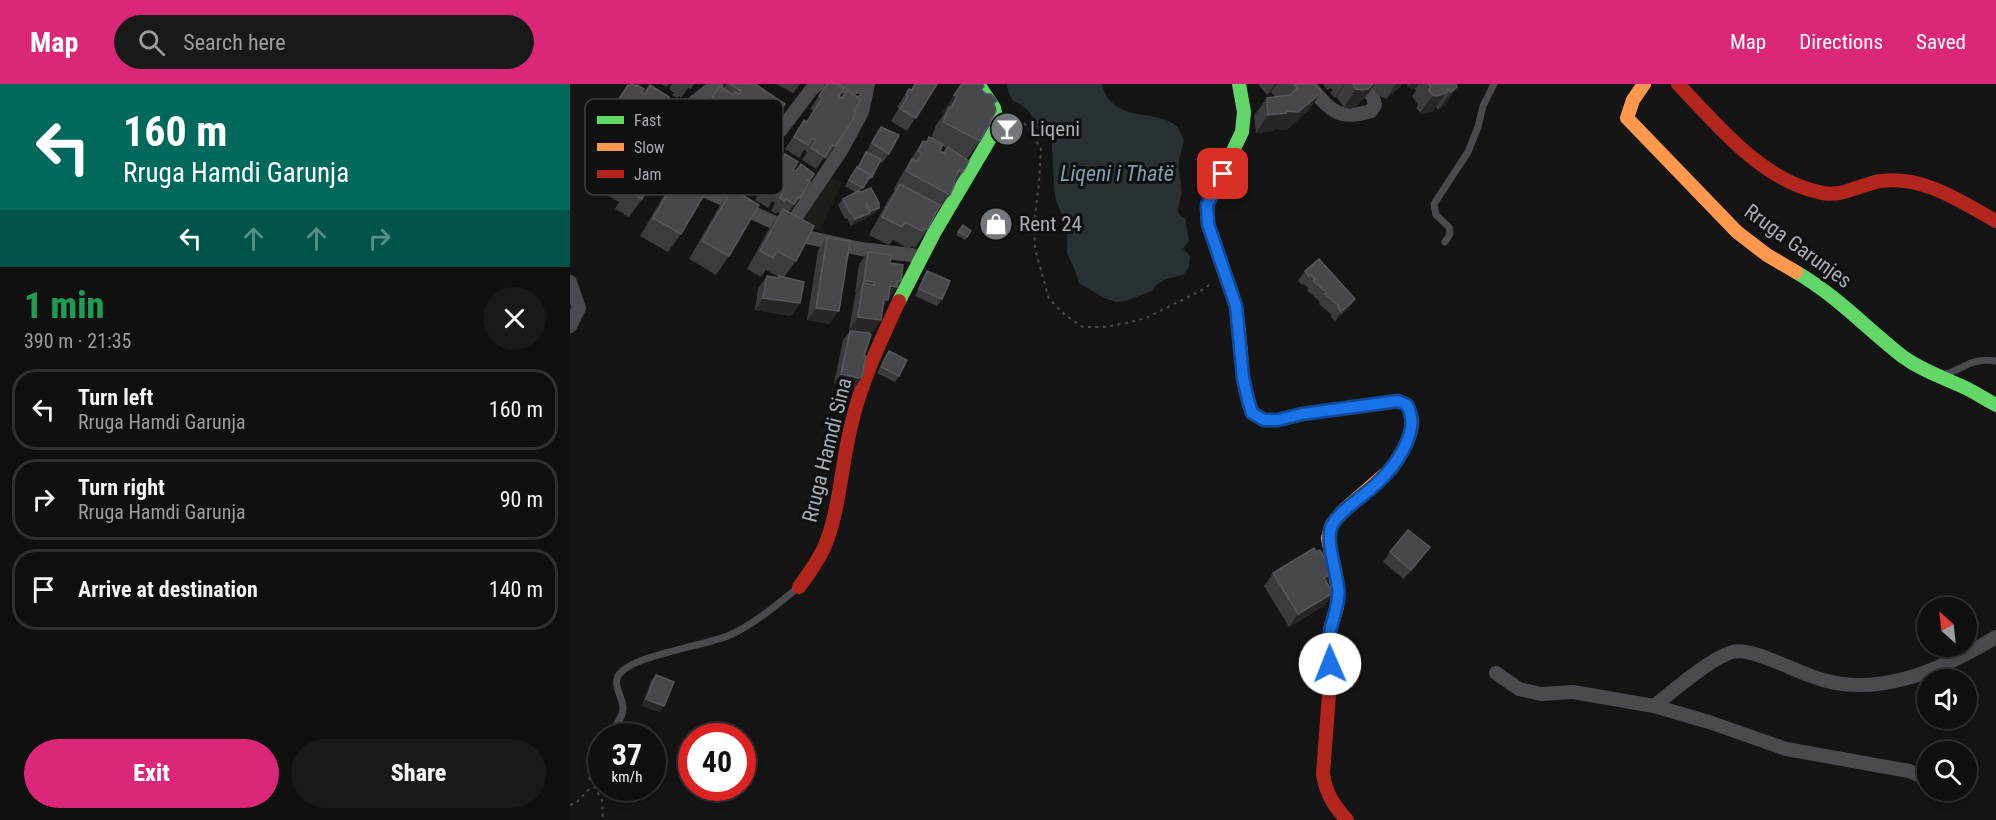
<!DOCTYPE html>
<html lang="en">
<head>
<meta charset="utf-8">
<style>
	body { margin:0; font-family:"Roboto Condensed",sans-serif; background:#191919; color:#f1f3f6; height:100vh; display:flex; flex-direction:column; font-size:22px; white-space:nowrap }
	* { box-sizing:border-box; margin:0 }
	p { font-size:20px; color:#9c9d9f }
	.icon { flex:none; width:33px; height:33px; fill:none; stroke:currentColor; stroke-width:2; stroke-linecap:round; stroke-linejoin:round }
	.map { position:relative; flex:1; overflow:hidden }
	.drawer { display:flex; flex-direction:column; background:#101010; width:570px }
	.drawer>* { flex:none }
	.banner { background:#00695c; color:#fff; overflow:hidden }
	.needle { width:39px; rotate:333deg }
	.fabs { position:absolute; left:1347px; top:513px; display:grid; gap:12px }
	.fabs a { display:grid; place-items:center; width:60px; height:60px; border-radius:50%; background:#101010; box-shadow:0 3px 9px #0003,0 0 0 2px #303030; font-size:30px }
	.speed { position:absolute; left:18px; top:639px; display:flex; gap:12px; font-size:30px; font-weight:700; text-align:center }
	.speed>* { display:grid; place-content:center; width:78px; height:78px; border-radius:50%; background:#101010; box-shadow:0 3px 9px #0003,0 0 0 2px #303030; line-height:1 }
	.speed small { font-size:15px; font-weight:400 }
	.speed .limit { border:9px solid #d22; background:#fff; color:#111 }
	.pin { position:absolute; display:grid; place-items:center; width:51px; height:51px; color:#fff; margin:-26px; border-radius:12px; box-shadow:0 3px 9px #0006 }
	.me { position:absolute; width:66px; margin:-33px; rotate:359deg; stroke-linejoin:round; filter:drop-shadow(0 0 4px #0008) }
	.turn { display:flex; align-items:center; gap:21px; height:126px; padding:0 24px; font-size:27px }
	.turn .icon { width:78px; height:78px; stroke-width:2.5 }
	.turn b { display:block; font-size:42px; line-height:51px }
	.lanes { display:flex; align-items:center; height:57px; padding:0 24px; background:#0003; justify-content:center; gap:30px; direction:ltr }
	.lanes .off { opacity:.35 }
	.round { display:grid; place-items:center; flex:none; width:63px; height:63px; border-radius:32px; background:#191919 }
	.overview { display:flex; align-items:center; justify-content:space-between; height:102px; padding:0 24px }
	h1 { font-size:36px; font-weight:800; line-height:45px; color:#1e9e55 }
	.cta { display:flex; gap:12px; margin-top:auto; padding:12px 24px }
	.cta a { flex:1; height:69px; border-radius:36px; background:#db2777; color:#fff; font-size:24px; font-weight:800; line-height:69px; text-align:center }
	.cta a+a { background:#191919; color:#f1f3f6 }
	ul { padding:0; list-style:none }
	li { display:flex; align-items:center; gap:18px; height:81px; margin:0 12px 9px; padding:0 12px; border:3px solid #303030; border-radius:24px }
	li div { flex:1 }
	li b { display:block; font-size:22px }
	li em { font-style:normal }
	header { display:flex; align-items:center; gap:36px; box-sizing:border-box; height:84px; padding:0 30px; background:#db2777; color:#fff }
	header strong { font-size:28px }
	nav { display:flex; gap:33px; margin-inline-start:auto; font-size:21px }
	.search { width:420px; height:54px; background:#191919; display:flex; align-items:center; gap:15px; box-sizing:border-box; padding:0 21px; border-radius:33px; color:#9c9d9f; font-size:22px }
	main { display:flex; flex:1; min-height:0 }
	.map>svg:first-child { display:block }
</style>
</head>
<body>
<header>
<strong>Map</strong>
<div class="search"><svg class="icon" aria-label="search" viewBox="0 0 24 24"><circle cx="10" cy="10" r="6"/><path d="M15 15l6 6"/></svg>Search here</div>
<nav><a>Map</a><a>Directions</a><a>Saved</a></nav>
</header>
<main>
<section class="drawer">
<div class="banner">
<div class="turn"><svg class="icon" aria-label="left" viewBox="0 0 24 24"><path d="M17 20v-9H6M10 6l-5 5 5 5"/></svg><div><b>160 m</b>Rruga Hamdi Garunja</div></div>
<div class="lanes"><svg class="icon" aria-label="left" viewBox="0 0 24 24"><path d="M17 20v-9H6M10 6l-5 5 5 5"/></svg><svg class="icon off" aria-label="ahead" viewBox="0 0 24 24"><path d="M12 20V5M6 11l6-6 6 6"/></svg><svg class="icon off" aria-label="ahead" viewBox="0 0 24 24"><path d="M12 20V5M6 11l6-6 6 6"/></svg><svg class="icon off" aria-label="right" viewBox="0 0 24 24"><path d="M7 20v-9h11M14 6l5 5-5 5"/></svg></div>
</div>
<div class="overview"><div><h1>1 min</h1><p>390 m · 21:35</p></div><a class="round"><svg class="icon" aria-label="close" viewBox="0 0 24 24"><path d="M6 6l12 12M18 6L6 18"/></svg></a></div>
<ul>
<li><svg class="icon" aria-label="left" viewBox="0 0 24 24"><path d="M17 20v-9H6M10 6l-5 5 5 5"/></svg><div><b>Turn left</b><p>Rruga Hamdi Garunja</p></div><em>160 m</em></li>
<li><svg class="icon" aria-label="right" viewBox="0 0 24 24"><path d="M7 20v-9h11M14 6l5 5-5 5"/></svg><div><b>Turn right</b><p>Rruga Hamdi Garunja</p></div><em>90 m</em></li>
<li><svg class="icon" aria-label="arrive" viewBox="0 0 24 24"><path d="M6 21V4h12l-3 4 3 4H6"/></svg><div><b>Arrive at destination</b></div><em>140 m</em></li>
</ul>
<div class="cta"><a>Exit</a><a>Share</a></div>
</section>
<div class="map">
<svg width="1426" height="736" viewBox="0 0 1426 736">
	<rect width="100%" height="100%" fill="#151515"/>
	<path fill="#1a1f1a" d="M197,65H202V69L174,107L166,114L154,110L153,100Z
		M256,92L272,98L250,147L229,139Z"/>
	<path fill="#2a3135" d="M437,0H532C541,41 590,24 607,43C610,47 612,52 614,56C613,64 609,72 609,79C608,91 613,101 611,112C610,120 607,123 609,131L615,134L619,157L613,165L620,172L619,183L613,191L596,195L586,201L582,207L556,217L546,218L534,214L509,199L503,181L497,170V142L486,117L484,104L482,59L475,48L466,44C461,25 457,25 442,16L438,7Z"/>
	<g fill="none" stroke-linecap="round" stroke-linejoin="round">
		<path stroke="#4b4c4f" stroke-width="2" stroke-dasharray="3 4.5" stroke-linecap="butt" d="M442,30L457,42L471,65L469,99L464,141L465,165L479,215L495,231L513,243H535L556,239L576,234L632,206L642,199
			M161,58L172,64
			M206,69L213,75
			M195,87L206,69
			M24,702L32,716L33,736
			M0,721L6,719L21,703"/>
		<path stroke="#494b4e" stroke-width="7" d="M875,158L880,150L879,143L866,131L864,120L898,68L908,43L913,22L924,0
			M1373,291C1394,285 1402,273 1426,277
			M39,652C44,644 53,634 53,624C53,614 43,602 48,592C60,571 136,562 160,551C185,540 207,520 229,503
			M22,694L32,666"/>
		<path stroke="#494b4e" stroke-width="14" d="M147,0L73,59L71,64L74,73L138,108L218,145L241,154L291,165L342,171L350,174
			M268,0C276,5 286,5 295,0
			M738,0C759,24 766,38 801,27L805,21L803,13L793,0
			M138,108L210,47L241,6L248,0
			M218,145L272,65L292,28L298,0
			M0,198L9,224L0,242
			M926,589L949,605L971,610L1003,608L1084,622L1139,638L1216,665L1339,687L1358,695
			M1084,622C1102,608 1142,573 1163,568C1180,563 1223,586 1241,592C1304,617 1371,586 1426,553
			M1370,706L1371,708"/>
		<path stroke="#63d668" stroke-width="14" d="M669,0L674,28L672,48L637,121L638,140L666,222L671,269
			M1226,188C1267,212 1295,243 1332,272C1352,287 1375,294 1398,305C1407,310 1417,316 1426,321
			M329,217L364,149L428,41L424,24L408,0"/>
		<path stroke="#ff974d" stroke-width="14" d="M1074,0L1063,16L1057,34L1167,148L1197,171L1226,188
			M759,610L760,546L767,523L768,506L758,454L762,440L775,425L821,385"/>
		<path stroke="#b3261e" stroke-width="14" d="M1108,0C1148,42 1193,98 1253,109C1273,113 1291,100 1311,97C1353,91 1391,118 1426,137
			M671,269L673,294L678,316L683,329L694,336H708L732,330L828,317L837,321C839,325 841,331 842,335C845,348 829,375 821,385
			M229,503C238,491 247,478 254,464C270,426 271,382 281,342C291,298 310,258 329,217
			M759,610L753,690C756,710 764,722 777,736"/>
	</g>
	<path fill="#3b3c3e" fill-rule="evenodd" d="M91,0H99L96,3Z
		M102,0H124L121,5L118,4L111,14L109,12L107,14L102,11L104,9L99,5Z
		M156,0H185L215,20L199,44L195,41L183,58L134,26L150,2L153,5Z
		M206,0H230L223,9Z
		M257,0L271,14L277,6L284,27L271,54L256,75L254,74L246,85L232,76L237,68L234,66L229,74L215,65L234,36L237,37L244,27L240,25Z
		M344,0H367L337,47L321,37L329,24L327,23L339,5L341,6Z
		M392,0L414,3L412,6L416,10L427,17L424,20L410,57L397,75L393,88L385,99L380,111L366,128L357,146L345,164L342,162L339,165L323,156L319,161L299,151L317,118L325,106H323L341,75L353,57L356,58L359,53L361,54L366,41L374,30L372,29ZM372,62L376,64L373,69L370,67Z
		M688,0H744L739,26L716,46L705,45L703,47L686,49L684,32L697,14L706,13L701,8L697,11Z
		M753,0H832L830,3L816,15L807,10L803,3L797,11L785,23L780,25L774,23L766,13L765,14L760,9L763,6L760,4L757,6Z
		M838,0H886L875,21L868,26L866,23L863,27L854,30L850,29L846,24L848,21L842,12L846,7L845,5L837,3Z
		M58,1L74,10L99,13L84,35L81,33L74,43L72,41L65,51L62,49L56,58L53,57L47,66L34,58L39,51L36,49L29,58L24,55L26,53L25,52Z
		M118,25L164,55L144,86L141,83L133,95L111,150L98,168L70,152L100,101L112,84L81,64L97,40L104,45Z
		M311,43L319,70L312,79L309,78L302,93L300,96L298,95L290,108L304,130L297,133L295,135L281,142L277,134L275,135L268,121L273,115L285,108L275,102L282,90L287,83L288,84L304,53Z
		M68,60L72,115L59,133L45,125L49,118L37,111L55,78Z
		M223,86L239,97L221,126H220L218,128L226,177L214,193L230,219L221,232L185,226L188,205L197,192L208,194L209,193L196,186L191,193L177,185L200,143L210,129L207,128L206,130L201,127L205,119L202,117L198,124L185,116L192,104L191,103L199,90Z
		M162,105L159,172L146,191L119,175L149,123Z
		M393,141L401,147L395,156L386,151Z
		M257,154L260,240L237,236L248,166Z
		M298,168L320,179L331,197L313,223L311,236L302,249L279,246L285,212L286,209H285L289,180Z
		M357,187L372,215L367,222L345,212L353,194Z
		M735,187L785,215L779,224L765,237L761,233L762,231L749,220L750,218L737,206L738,204L734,200L732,201L728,197Z
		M280,247L294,272L292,293L285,303L283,304L264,299L273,256Z
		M319,267L329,292L325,298L307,289L315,273Z
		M746,468L763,489L757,498L763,509L755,521L719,543L694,502L703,489Z
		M820,468L853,473L834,495L813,478Z
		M86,591L94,622L90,628L72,622L81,597Z"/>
	<path fill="#272728" d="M705,0H707L701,8L697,11Z
		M774,0H775L766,13L765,14Z
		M803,0H805L797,11L785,23L780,25L774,23L786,5Z
		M826,0H832L830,3L816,15Z
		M840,0H849L845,5L837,3Z
		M887,3L875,21L868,26L881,8Z
		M752,8L739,26L716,46L705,45L703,47L686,49L698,31L717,27Z
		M876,9L863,27L854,30L850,29L863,11Z
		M384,11L387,12L374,30L372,29Z
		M433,43L441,46L438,49L431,46Z
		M226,113L230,114L221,126H220L224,120Z
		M309,124L304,130L297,133L295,135L281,142L285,135L299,129L301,127Z
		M294,197L304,198L296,211L293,199L286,209H285Z
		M328,197H331L309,228L320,202Z
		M193,214L230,219L221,232L185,226Z
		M785,215L779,224L765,237L771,228Z
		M246,224L269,227L260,240L237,236Z
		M288,233L311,236L302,249L279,246Z
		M271,290L292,293L285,303L283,304L264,299Z
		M860,463L853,473L834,495L841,486Z
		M763,489L755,501L754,494Z
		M763,509L755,521L719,543L728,530Z
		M76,615L94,622L90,628L72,622Z"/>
	<path fill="#47484b" stroke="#56585b" stroke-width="1.5" d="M61,0L66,2L67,1L74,5L72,8L74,10L80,1L99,13L93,22L90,20L83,30L80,28L74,38L71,36L64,46L62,44L55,54L43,46L48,38L45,36L38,46L33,43L35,40L33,39L58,1L60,2Z
		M160,0H185L215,20L208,31L190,20L188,23L185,21L183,24L199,34L192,45L142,13L150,2L163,11L165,8L169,10L171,7Z
		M257,0H267L274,4L269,12L272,14L277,6L291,15L284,27L286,28L282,37L271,54L265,62L262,61L255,73L241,64L246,56L242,54L238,61L224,53L234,36L237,38L252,14L249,12Z
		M345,0H367L346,34L330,25L338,12L336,11L339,5L342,6Z
		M392,0H413L414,3L411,5L416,10H421L425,14L427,17L424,19L426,27L410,57L373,38L379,23L381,24L387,12L384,11Z
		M724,0H744L752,8L728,28L717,27L716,29L698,31L697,14L720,11L728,4Z
		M783,0H803L798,5L792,6L786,5Z
		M859,0H886L887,3L881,8L878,5L876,9L867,12L863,11L859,6L861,3Z
		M437,33L445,36L441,46L433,43Z
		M311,43L329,51L319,70L302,59Z
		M359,53L373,60L370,67L374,69L378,63L399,77L393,88L389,86L383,98L385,100L380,111L336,87L342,75L347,78L352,69L348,67L353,57L357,58Z
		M68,60L94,74L72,115L58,107L62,100L50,93Z
		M296,68L311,75L302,93L300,92L301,91L288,84Z
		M215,70L228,78L223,86L226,87L231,80L244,90L240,96H237L240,98L230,114L226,113L228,114L224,120L216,115L214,117L210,114L214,106L211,105L206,111L194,103L201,91L199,90Z
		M113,83L141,99L111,150L83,134Z
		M287,83L301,91L293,104L279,96Z
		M330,100L370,121L357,146L354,144L352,147L335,138L332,143L312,133Z
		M301,104L309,119V124L301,127L297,120H296L300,129L285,135L281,128L280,129L273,115L288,107L291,108Z
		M162,105L189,121L159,172L132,157Z
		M213,125L244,142L226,177L207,167L203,174L190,167Z
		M393,141L401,147L397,153L388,148Z
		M257,154L280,157L269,227L246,224Z
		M298,168L321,171L320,179L333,181L331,197H328L327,203L320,202L318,216L314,215L311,236L288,233L293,199L304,201V198L294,197Z
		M749,175L785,215L771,228L768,223L769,222L755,210L757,209L743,197L745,195L740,190L739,192L735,187Z
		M357,187L380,197L372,215L349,205Z
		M197,192L209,194V192L234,198L230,219L193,214Z
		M280,247L299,249L301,251L294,272H296L292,293L289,294L271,290Z
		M319,267L337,276L329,292L311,283Z
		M838,446L860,463L841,486L820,468Z
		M744,464L746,468L750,466L763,489L754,494L763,509L728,530L703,489Z
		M86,591L104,598L94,622L76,615Z"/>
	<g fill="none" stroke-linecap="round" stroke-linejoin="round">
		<g stroke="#114b97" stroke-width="15">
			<path id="route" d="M653,90L637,121L638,140L666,222L673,294L678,316L682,329L694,336H708L732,330L828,317L837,321C844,335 842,346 836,360C826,382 811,397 792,412C782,420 769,429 762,441C755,455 766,486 768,503C770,518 764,529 761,544C758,555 760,568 760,580"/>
		</g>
		<use href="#route" stroke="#1a73e8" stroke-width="10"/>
	</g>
	<defs>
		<g id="bar-disc" transform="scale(1.725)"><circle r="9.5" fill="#74787d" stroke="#0f1011"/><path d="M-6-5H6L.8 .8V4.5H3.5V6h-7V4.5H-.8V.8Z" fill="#fff"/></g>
		<g id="shop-disc" transform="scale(1.725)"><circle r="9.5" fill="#74787d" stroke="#0f1011"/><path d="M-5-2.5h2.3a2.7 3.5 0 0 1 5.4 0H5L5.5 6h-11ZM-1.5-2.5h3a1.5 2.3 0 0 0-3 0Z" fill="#fff"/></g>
	</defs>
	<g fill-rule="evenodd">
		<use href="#bar-disc" x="437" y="45"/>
		<use href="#shop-disc" x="426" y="140"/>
	</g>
	<g text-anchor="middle" stroke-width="6" stroke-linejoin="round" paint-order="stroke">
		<g font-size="21" fill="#a7adb5" stroke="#0f1011" text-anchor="start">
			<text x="460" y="52">Liqeni</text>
			<text x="449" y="147">Rent 24</text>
		</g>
		<g font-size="21" fill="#a7adb5" stroke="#0f1011">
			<text transform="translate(1228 162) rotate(36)" y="7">Rruga Garunjes</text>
			<text transform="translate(257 366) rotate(-76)" y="7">Rruga Hamdi Sina</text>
		</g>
		<g font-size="22" font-style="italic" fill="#819ead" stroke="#0f1011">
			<text x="547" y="97">Liqeni i Thatë</text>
		</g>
	</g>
	<rect x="15" y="15" width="198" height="96" rx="9" fill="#0f1011" stroke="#3d3f42" stroke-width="1.5"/>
	<rect x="27" y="32" width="27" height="8" fill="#63d668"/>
	<rect x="27" y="59" width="27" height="8" fill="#ff974d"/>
	<rect x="27" y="86" width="27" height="8" fill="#b3261e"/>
	<g font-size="16" fill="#a7adb5">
		<text x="64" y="42">Fast</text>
		<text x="64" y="69">Slow</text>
		<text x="64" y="96">Jam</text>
	</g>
</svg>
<div class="fabs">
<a><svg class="needle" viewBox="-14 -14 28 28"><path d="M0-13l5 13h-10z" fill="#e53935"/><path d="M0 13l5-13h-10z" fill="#9c9d9f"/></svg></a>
<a><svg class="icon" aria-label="sound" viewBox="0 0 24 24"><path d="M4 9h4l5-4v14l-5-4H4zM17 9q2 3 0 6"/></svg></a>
<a><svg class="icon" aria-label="search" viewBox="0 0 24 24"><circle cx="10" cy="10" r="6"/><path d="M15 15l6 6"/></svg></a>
</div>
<div class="speed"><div>37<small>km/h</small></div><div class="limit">40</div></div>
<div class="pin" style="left:653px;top:90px;background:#d93025"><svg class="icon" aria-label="arrive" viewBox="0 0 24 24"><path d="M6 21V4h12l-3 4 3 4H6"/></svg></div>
<svg class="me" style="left:760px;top:580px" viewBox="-20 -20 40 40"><circle r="19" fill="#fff"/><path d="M0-13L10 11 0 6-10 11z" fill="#1a73e8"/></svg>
</div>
</main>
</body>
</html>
